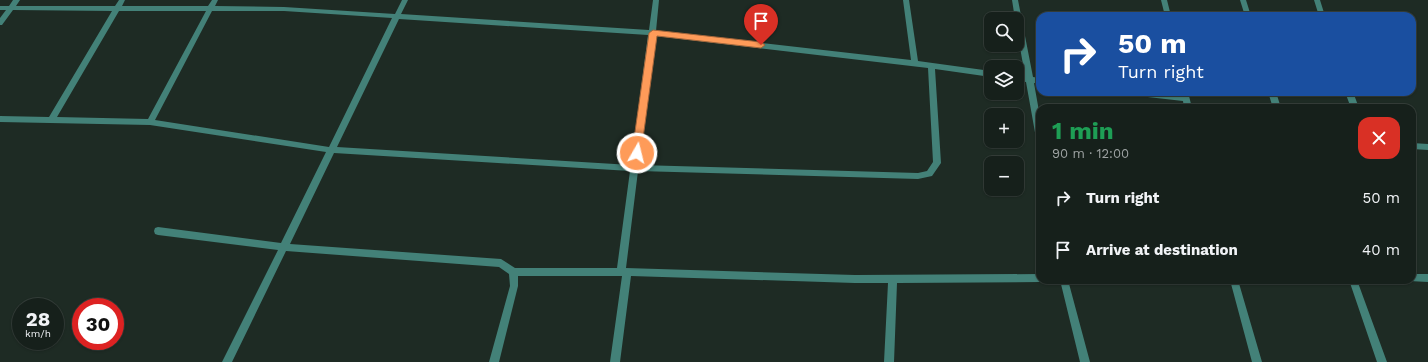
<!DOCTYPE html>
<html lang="en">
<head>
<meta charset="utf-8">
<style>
	body { margin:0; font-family:"Work Sans",sans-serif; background:#1f2824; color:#f1f3f6; height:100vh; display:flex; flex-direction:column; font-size:15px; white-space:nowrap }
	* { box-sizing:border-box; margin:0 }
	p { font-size:13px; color:#9ea3a3 }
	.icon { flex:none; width:22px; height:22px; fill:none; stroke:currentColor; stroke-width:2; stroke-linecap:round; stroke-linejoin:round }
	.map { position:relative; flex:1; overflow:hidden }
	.side { position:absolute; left:1036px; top:104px; width:380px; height:180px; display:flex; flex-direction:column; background:#16201b; border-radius:12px; box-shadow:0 1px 3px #0004,0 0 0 1px #353e3a }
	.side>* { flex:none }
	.top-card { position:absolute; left:1036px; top:12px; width:380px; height:84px; border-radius:12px; box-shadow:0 1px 3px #0004,0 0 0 1px #353e3a; background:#1a4fa0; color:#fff; overflow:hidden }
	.buttons { position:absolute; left:984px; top:12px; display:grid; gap:8px }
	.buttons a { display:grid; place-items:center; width:40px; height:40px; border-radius:8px; background:#16201b; box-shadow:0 1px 3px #0004,0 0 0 1px #353e3a; font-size:20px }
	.speed { position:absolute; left:12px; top:298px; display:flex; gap:8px; font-size:20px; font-weight:700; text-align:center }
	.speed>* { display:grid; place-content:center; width:52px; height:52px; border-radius:50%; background:#16201b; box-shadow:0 1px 3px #0004,0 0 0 1px #353e3a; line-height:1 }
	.speed small { font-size:10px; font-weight:400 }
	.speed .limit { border:6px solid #d22; background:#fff; color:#111 }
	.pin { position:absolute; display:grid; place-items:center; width:34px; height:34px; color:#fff; margin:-41px -17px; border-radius:50% 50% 50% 0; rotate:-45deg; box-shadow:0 0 4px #0007 }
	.pin .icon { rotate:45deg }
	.me { position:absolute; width:44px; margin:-22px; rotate:8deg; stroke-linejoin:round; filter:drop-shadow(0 0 3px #0008) }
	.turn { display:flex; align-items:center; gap:14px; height:84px; padding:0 16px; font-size:18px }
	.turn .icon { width:52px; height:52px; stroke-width:2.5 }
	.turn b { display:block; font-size:28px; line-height:34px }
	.round { display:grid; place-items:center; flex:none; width:42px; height:42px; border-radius:12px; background:#1f2824 }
	.overview { display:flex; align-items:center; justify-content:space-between; height:68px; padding:0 16px }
	h1 { font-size:24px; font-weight:700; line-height:30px; color:#1e9e55 }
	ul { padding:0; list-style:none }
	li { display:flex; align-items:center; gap:12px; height:52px; padding:0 16px }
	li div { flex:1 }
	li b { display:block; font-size:15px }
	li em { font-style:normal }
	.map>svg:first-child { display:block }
</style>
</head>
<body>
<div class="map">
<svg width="1428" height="362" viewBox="0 0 1428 362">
	<rect width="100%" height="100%" fill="#1e2b24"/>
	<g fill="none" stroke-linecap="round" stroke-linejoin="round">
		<path fill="#438178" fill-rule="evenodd" d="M13,0H20L16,6H115L119,0H125L122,6H208L212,0H218L215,6L284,7L395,14L402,0H408L401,14L649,30L653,0H659L656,31L911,60L903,0H909L918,61L991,71V77L935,69L941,163L932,176L918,179L638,171L626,268L855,275L1040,274V280H1043L1040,282L897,283L894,362H884L888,283H855L631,276L620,362H610L622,276H518V286L499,362H489L510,286L509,274L499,267L286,251L232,362H222L278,250L158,235L155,234L154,231L155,228L158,227L281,243L326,152L150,125L0,122V116L49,117L112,11L13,10L2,25H0V18L6,10H0V6H9ZM119,11H206L148,119L57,117ZM212,11H284L392,18L329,147L155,120ZM399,19L648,35L631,165L337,147ZM655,36L928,68L933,162L927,171L918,173L639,165ZM334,153L630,171L617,268H515L501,259L290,244Z
			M1012,0H1018L1033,77L1040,78V84L1034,83L1040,117V141L1036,138L1026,82L1017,81V75L1025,76L1017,30V19H1015Z
			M1161,0H1167L1171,16H1165Z
			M1240,0H1246L1251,16H1245Z
			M1314,0H1320L1325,16H1319Z
			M1126,92H1153L1181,96L1180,92H1188L1192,108H1184L1183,101L1130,95Z
			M1268,92H1276L1281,108H1273Z
			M1345,92H1353L1359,108H1351Z
			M1412,143L1428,144V150L1412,149Z
			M1412,274H1428V282L1409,281L1412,280Z
			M1060,280H1068L1090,362H1080Z
			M1230,280H1238L1262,362H1252Z
			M1349,280H1357L1387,362H1377Z"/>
	</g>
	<path fill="#fe9b59" stroke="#a5653a" d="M653,30L761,42L765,45L761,48L657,36L641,153L637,157L632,153L649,33Z"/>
</svg>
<div class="buttons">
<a><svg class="icon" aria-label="search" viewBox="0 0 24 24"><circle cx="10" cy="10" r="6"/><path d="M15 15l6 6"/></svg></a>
<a><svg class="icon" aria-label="layers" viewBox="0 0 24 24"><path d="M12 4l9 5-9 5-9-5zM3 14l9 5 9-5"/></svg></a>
<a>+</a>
<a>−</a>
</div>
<div class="speed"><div>28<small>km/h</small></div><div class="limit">30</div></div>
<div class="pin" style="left:761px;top:45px;background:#d93025"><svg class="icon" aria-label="arrive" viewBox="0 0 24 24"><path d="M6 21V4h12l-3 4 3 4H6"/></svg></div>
<svg class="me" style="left:637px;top:153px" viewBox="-20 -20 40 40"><circle r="17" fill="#fe9b59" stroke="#fff" stroke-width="3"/><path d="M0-11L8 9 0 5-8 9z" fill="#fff"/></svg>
<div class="top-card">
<div class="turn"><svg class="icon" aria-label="right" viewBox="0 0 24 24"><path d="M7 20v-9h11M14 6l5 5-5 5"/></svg><div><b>50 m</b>Turn right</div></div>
</div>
<section class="side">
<div class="overview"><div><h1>1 min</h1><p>90 m · 12:00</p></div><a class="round" style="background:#d93025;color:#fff"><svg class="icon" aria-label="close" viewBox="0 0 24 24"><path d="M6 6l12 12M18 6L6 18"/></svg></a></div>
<ul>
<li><svg class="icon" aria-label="right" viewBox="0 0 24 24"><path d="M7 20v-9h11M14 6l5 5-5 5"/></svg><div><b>Turn right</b></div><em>50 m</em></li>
<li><svg class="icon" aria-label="arrive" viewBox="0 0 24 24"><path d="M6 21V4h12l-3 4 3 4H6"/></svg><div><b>Arrive at destination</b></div><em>40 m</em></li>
</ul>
</section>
</div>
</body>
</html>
